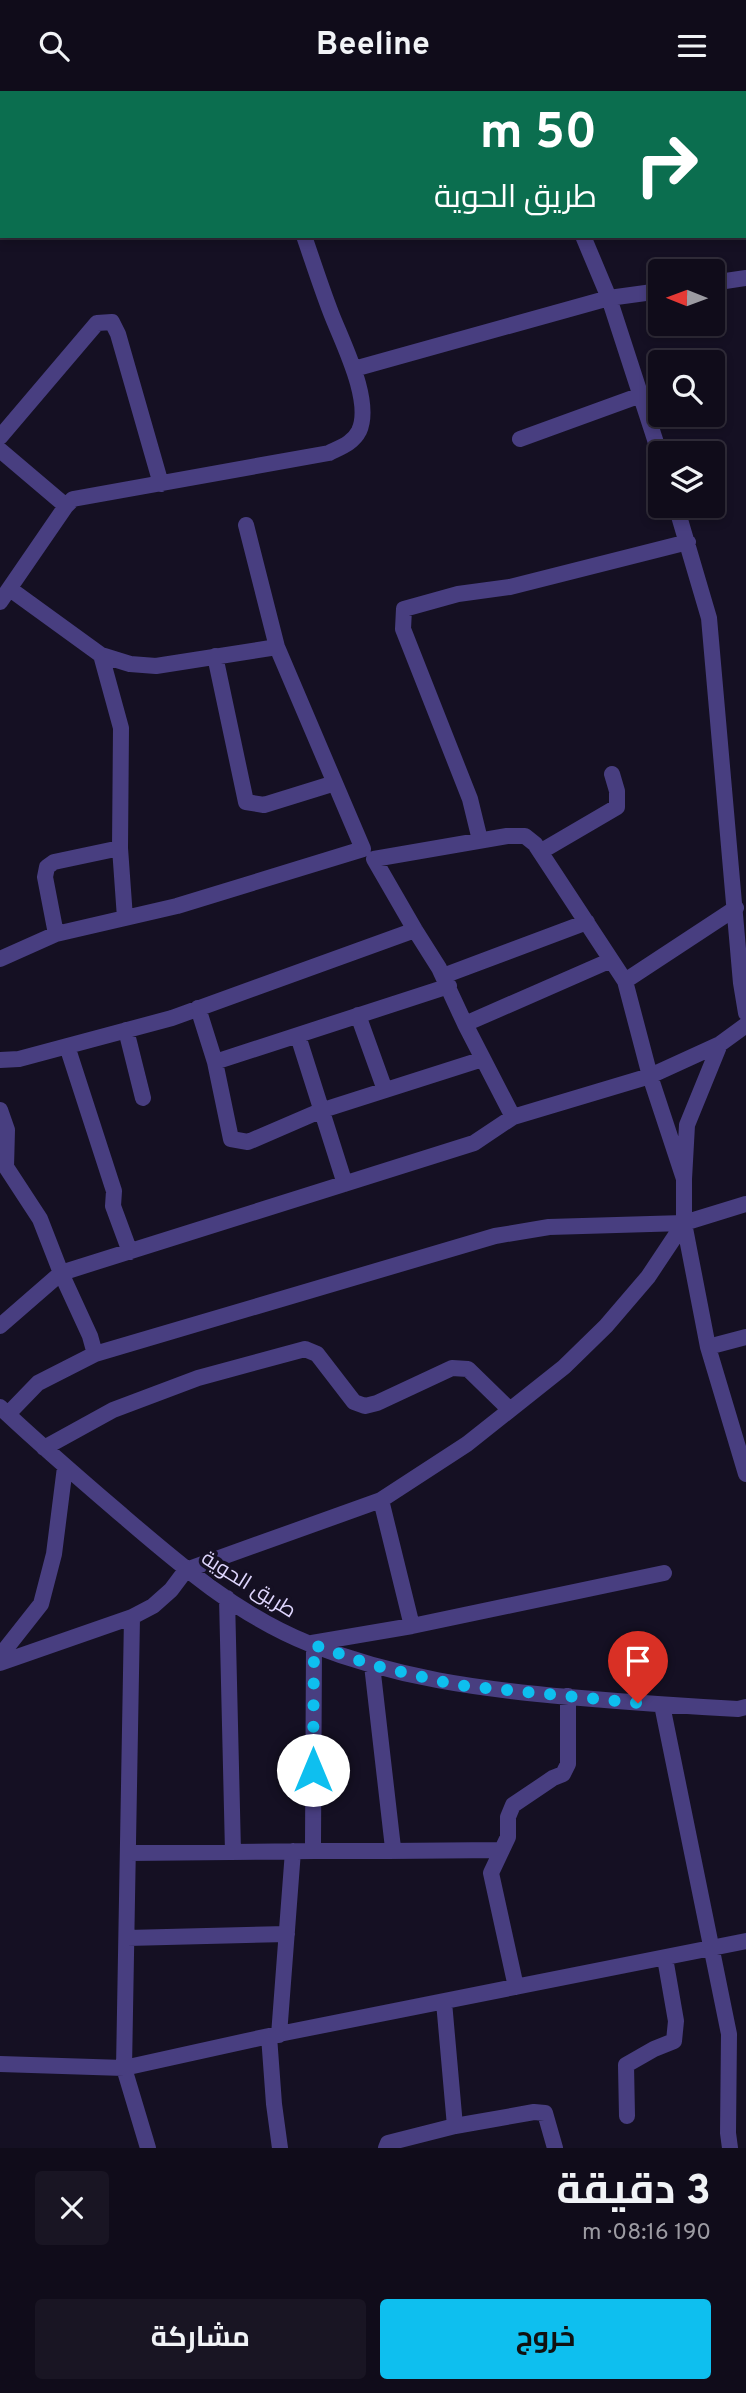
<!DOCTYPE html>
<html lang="ar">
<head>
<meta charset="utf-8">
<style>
	body { margin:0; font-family:Overpass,Cairo,sans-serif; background:#191523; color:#f1f3f6; direction:rtl; height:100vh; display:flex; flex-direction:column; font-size:26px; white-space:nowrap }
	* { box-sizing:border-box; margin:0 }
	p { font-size:23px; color:#9c9ba2 }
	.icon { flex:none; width:38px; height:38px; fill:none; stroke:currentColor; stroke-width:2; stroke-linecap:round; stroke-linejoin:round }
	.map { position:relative; height:2057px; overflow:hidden; direction:ltr }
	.panel { display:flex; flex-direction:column; background:#100c1a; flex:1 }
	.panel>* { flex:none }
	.top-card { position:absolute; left:0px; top:0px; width:747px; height:147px; box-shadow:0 4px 10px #0003,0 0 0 2px #302c39; direction:rtl; background:#0b6e4f; color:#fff; overflow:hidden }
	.needle { width:46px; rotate:271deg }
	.fabs { position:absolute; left:648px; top:168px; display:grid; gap:14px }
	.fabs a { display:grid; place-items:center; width:77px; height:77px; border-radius:7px; background:#100c1a; box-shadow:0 4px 10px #0003,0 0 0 2px #302c39; font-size:35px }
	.pin { position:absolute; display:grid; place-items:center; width:60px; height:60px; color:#fff; margin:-72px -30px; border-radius:50% 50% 50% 0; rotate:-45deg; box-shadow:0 0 7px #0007 }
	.pin .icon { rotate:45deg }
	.me { position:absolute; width:77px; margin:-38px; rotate:0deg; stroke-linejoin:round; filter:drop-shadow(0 0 5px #0008) }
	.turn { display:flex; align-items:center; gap:24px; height:147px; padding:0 35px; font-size:32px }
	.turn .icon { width:91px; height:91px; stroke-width:2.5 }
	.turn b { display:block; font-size:49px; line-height:60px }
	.round { display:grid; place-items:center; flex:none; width:74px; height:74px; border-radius:7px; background:#191523 }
	.summary { display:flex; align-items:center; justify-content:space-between; height:119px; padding:0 35px }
	h1 { font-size:42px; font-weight:700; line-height:52px }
	.cta { display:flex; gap:14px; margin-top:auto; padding:14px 35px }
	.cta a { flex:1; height:80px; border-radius:7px; background:#0ebfef; color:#111; font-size:28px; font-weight:700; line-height:80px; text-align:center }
	.cta a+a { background:#191523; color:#f1f3f6 }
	header { display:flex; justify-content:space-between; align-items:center; height:91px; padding:0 35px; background:#100c1a; font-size:32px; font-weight:700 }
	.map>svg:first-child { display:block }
</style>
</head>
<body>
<header><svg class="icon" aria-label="menu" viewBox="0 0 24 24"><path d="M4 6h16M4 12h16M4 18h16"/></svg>Beeline<svg class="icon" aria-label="search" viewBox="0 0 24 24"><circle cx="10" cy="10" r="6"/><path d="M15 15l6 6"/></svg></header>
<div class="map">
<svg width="746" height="2057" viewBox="0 0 746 2057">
	<rect width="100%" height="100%" fill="#151023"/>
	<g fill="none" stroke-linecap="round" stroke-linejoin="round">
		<path stroke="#483e80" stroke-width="16" d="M173,0L175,2
			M488,0L490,2
			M742,0L743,2
			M19,2L21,0
			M320,2L339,0
			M746,13V14
			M0,25L2,23
			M583,145L609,207L660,364
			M712,192L746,187
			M354,278L609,207L660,200
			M0,346L97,232L112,231L118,243L161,393
			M520,348L641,304
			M0,359L66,415
			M676,415L709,527L741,892L746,922
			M10,498L101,564L130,573L156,575L277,556
			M0,511L66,415L73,408L329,362C341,356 353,352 359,340C373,310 342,251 331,222C321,196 313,171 304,145
			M101,564L121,637L120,757L125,827
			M215,565L246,711L264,714L335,692
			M480,749L470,708L403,538L404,518L458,503L510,496L688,451
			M540,761L617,716V700L612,683
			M56,843L45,786L47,776L54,771L120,757
			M0,868L56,843L177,815L363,758L277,556L246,434
			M443,885L587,831
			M625,890L736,817
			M449,895L215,971L231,1048L248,1051L320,1020L483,968
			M198,917L215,971
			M358,924L385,999
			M465,933L609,870
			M746,934L720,953L687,1034L684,1088V1132L708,1256L746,1383
			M126,939L143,1007
			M298,945L345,1093
			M67,955L114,1100L113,1115L130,1161
			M0,969L19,968L172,927L415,839
			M0,1019L7,1039L6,1076L40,1128L61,1182L90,1245L95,1263
			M684,1088L650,985L625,890L535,753L525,745H507L374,768L415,839L439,877L465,933L513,1026L650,985L720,953
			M0,1235L61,1182L474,1052L513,1026
			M708,1256L746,1246
			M0,1316C40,1354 81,1389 123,1425C180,1474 239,1525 310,1553C396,1587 479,1598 569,1606C626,1611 682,1615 738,1618L746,1616
			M8,1323L38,1292L95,1263L495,1145L549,1136L684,1132L746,1113
			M44,1357L113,1319L198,1287L305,1258L317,1263L354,1311L365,1315L377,1312L452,1277L468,1278L510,1319
			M381,1409L412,1535
			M227,1507L233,1761
			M132,1526L124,1977L148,2057
			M312,1552L412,1535L664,1482
			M314,1554L313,1754L315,1760H388L393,1757L372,1574
			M0,1565L41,1513L54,1463L65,1376
			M0,1572L132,1526L153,1515L171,1499L186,1479L381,1409L467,1353L564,1276L606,1235L648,1186L684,1132
			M662,1614L729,1943L728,2042L730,2057
			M388,1760L501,1759
			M128,1762L315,1760
			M127,1847L287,1843
			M516,1896L491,1782L508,1746V1726L513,1714L553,1687L563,1683L568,1673V1605
			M279,1944L293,1760
			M269,1945L274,2013L280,2057
			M0,1973L124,1977L269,1945L746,1850
			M627,2025L626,1974L654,1958L674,1950L676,1930L665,1867
			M455,2035L534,2021L545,2022L555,2057
			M386,2057L388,2052L455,2035L444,1911"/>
	</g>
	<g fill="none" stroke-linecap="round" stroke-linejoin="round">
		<path stroke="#0ebfef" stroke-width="12" stroke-dasharray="0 21.6" d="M313,1679L314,1554L372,1574L456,1594L638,1612"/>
	</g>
	<g text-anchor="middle" stroke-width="7" stroke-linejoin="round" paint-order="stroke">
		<g font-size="21" fill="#ded5fd" stroke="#151023">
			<text transform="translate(249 1493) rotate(32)" y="7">طريق الحوية</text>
		</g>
	</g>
</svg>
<div class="fabs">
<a><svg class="needle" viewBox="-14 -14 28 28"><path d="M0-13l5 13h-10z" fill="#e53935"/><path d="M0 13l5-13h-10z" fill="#9c9ba2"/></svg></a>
<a><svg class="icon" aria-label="search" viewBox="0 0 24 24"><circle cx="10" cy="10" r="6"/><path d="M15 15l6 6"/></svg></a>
<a><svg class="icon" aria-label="layers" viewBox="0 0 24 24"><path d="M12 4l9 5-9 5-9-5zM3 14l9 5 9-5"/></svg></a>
</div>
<div class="pin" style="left:638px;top:1612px;background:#d93025"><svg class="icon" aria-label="arrive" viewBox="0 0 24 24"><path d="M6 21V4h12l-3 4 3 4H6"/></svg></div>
<svg class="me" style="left:313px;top:1679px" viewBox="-20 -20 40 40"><circle r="19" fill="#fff"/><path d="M0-13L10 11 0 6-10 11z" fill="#0ebfef"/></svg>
<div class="top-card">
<div class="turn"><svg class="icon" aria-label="right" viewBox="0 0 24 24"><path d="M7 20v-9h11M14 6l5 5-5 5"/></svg><div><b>50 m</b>طريق الحوية</div></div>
</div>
</div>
<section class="panel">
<div class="summary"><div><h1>3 دقيقة</h1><p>190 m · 08:16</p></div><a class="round"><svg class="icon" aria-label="close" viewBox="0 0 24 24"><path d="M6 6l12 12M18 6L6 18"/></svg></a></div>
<div class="cta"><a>خروج</a><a>مشاركة</a></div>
</section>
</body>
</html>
